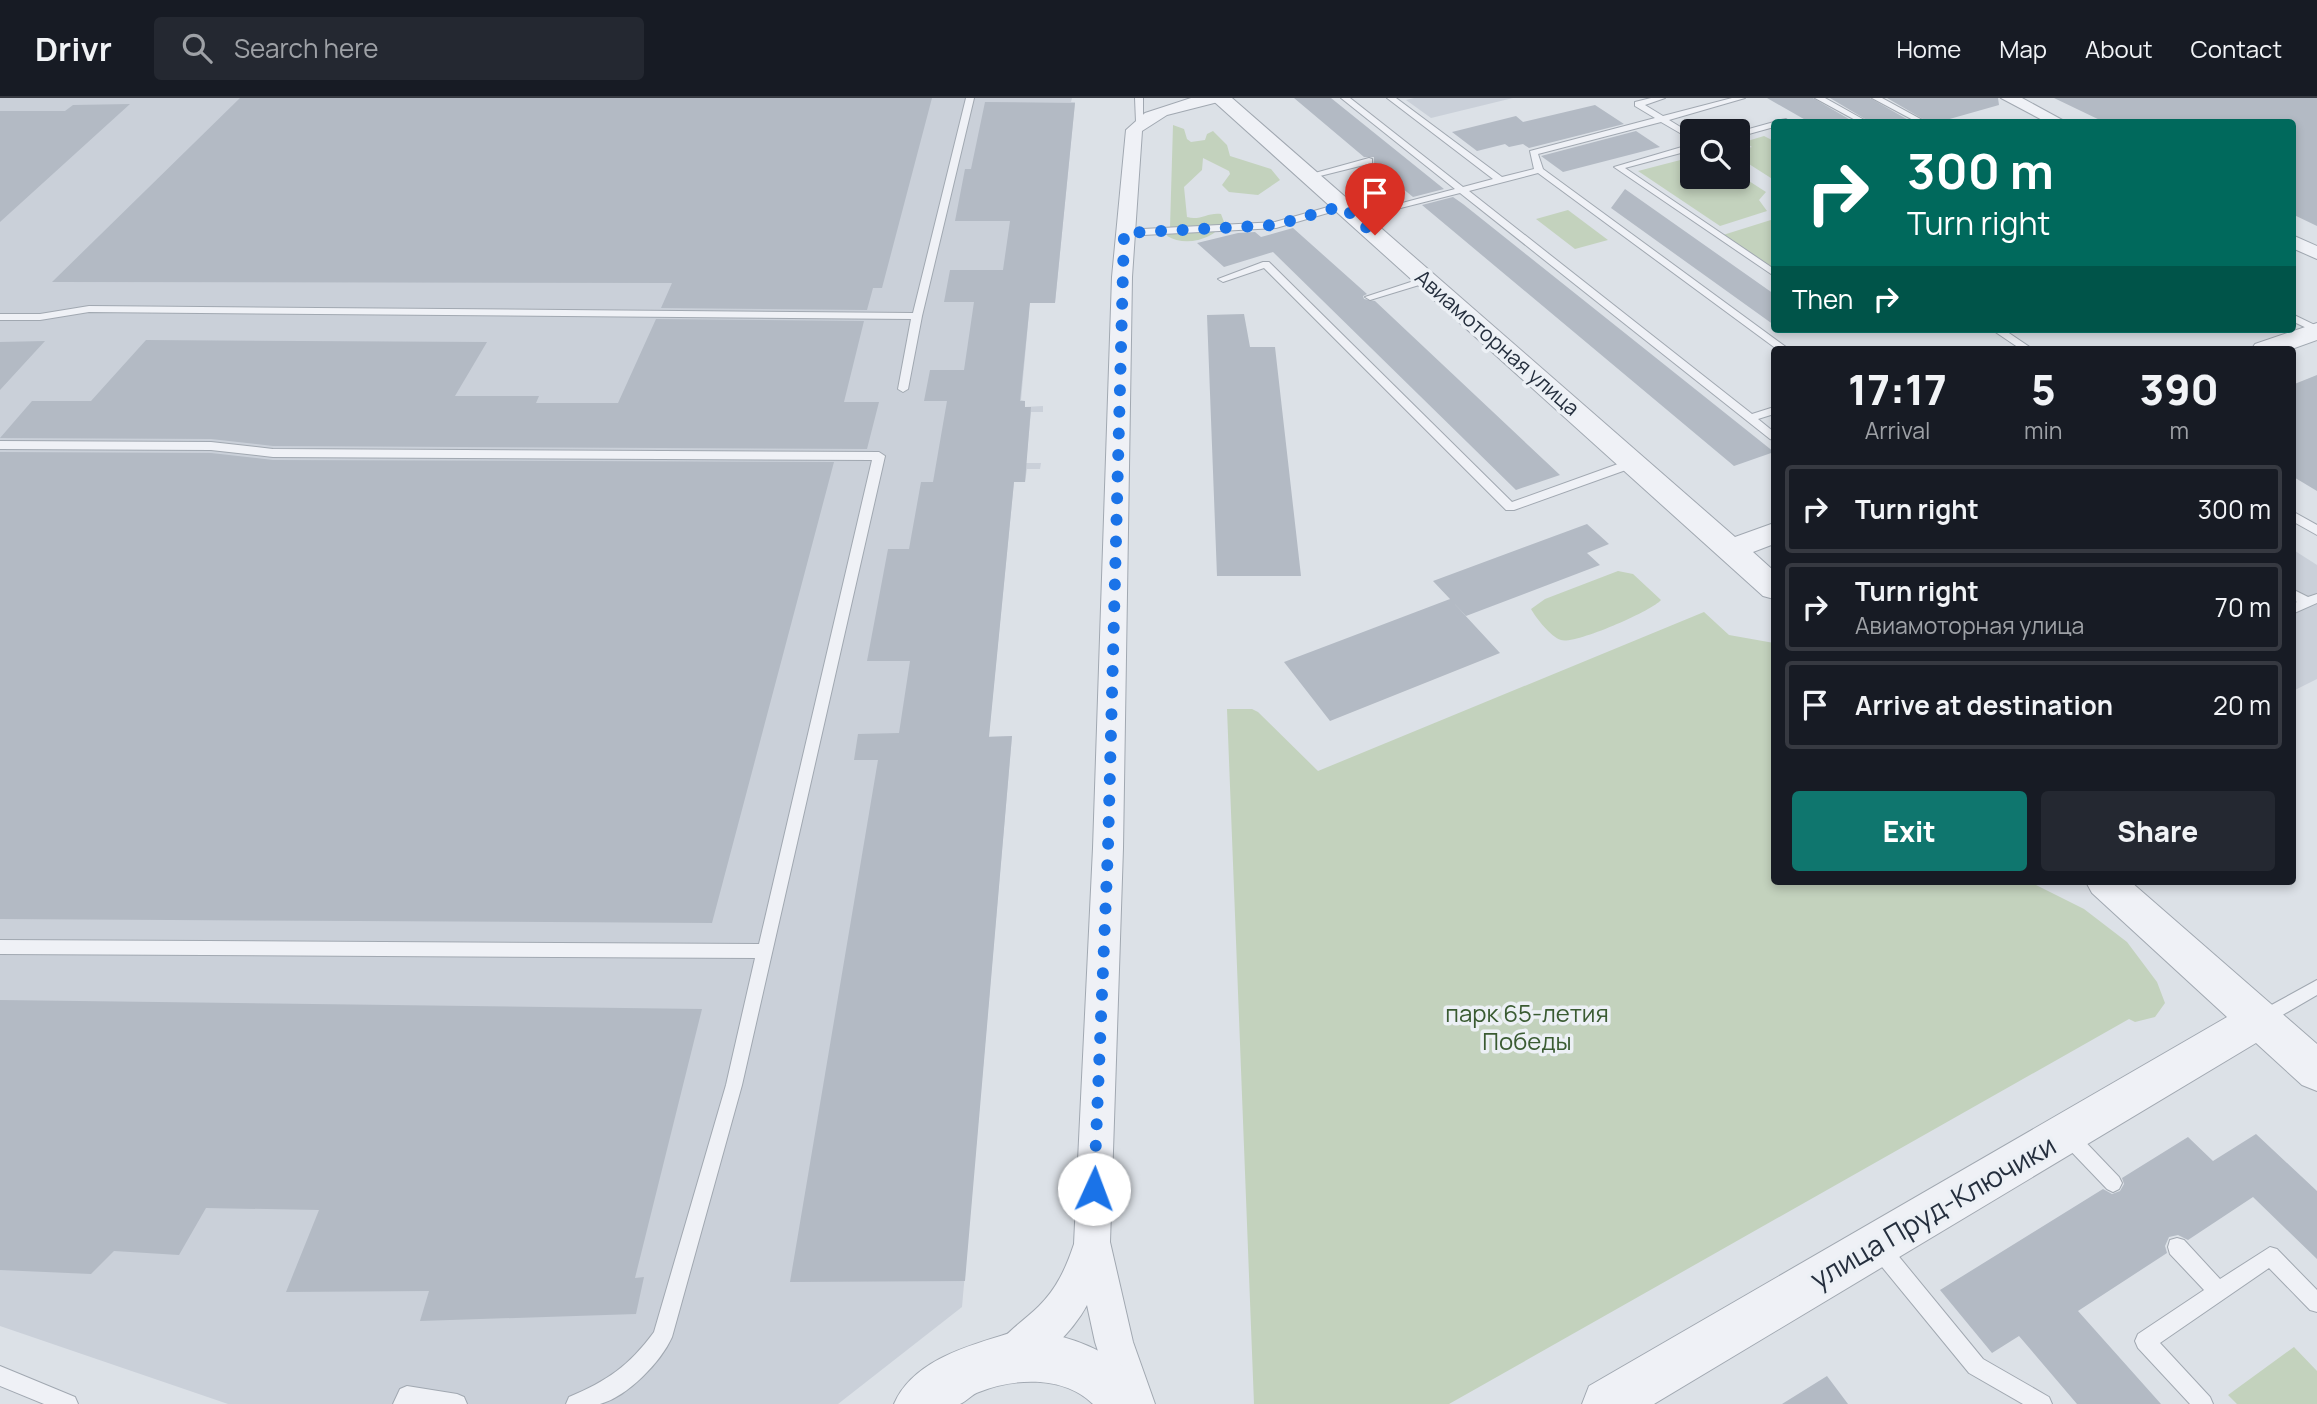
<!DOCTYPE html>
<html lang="en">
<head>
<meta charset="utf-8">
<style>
	body { margin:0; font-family:Manrope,sans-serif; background:#242831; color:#f1f3f6; height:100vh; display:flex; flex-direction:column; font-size:26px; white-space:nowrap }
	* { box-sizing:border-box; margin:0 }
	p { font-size:23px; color:#9ea1a6 }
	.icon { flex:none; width:38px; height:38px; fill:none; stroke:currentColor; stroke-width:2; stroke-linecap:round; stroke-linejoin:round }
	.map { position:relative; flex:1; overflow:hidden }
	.panel { position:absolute; left:1771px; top:248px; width:525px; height:539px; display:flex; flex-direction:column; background:#171b24; border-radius:7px; box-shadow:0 4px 10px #0003 }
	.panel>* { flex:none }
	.top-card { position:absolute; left:1771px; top:21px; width:525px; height:214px; border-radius:7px; box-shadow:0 4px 10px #0003; background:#00695c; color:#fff; overflow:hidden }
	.controls { position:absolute; left:1680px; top:21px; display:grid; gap:14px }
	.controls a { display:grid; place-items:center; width:70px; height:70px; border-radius:7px; background:#171b24; box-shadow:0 4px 10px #0003; font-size:35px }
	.pin { position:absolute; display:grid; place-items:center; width:60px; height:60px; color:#fff; margin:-72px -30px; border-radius:50% 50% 50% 0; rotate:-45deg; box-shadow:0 0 7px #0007 }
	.pin .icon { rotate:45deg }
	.me { position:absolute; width:77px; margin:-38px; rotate:2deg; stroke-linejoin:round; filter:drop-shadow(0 0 5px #0008) }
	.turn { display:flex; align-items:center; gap:24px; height:147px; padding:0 21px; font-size:32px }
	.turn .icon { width:91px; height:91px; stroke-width:2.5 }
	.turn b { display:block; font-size:49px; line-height:60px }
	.then { display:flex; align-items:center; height:66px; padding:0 21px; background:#0003; gap:14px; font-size:26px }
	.eta { display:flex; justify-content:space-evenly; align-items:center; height:119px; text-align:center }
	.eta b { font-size:42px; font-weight:800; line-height:49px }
	.cta { display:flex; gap:14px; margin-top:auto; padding:14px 21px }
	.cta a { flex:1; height:80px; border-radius:7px; background:#0f766e; color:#fff; font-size:28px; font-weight:800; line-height:80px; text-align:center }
	.cta a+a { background:#242831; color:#f1f3f6 }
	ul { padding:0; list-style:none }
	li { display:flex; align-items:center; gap:21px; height:88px; margin:0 14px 10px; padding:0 7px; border:4px solid #363941; border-radius:7px }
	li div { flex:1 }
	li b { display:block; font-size:26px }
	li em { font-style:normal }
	header { display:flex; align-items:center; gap:42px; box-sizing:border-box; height:98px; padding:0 35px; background:#171b24; border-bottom:2px solid #363941 }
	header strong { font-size:33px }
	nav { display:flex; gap:38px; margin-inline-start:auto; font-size:24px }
	.search { width:490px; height:63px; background:#242831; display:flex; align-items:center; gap:18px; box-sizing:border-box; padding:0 24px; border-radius:7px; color:#9ea1a6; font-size:26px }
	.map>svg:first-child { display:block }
</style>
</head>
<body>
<header>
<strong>Drivr</strong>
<div class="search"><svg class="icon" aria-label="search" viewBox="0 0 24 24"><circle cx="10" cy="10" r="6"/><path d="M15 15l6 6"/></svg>Search here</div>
<nav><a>Home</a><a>Map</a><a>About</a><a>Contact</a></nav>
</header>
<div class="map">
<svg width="2317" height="1306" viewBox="0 0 2317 1306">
	<rect width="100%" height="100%" fill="#dce1e7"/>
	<path fill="#cad0d9" d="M0,0H1072L1071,4H1075L1055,205H1012L1011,215H1029L1021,302L1025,303V309L1043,308V314H1031L1026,365H1041L1040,371H1027L1025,384H1014L989,635L966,639L1012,638L962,1209L838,1306H228L0,1228Z
		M1414,0H1513L1431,20L1406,2Z
		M2292,451L2317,467V581L2293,593Z"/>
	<path fill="#c3d2bd" d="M1173,27L1184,31L1187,41L1191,44L1205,42L1207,36L1213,33L1227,47L1230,58L1271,71L1280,82L1258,97L1229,94L1222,87L1230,76L1229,73L1203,60L1202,72L1184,89L1187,119C1200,123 1208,114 1221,116L1224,124C1214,142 1185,149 1167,138L1170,130Z
		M1764,38L1774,43V82L1738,59V52L1752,49L1744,44Z
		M1692,59V79H1738V76L1766,94L1759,102L1767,113L1720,128L1638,73Z
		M1568,112L1608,142L1575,151L1536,121Z
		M1774,121V172L1723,137Z
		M1618,473L1633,476L1661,502C1652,513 1574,547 1561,542C1551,539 1536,520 1531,511L1545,501Z
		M1704,514L1729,537L1774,545V784H2030L2084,811L2127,844L2157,884L2165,905L2155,919L2135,924L2129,921L1449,1306H1254L1227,611H1252L1258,614L1318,673Z
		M2294,1249L2317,1273V1306H2237L2228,1297Z"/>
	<path fill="#b3bac4" d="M240,0H932L882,190H873L867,212L661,210L672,185L52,184Z
		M1294,0H1331L1444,91L1413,99L1374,67V59H1364Z
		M1767,0H1813L1854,24H1809Z
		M1830,0H1870L1912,24H1870Z
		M1887,0H1998L1999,7L1939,24H1928Z
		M2054,0H2317V128L2292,116V24H2104Z
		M985,4L1075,5L1055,205H1030L1020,303H1025V309H1031L1025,384H1014L989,639L1012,638L965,1183L790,1184L878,662H854L858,636L899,635L910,563H867L888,451H909L921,384H933L947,303H924L930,272H964L974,204H944L950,172H1003L1010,123H955L965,71H971Z
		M130,6L0,124V13H65L73,7Z
		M1595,7L1624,26L1529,50L1523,46L1509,49L1505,46L1477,53L1452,34L1516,18L1523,24Z
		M1636,33L1660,49L1563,74L1541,58Z
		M1625,91L1774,196V227L1611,110Z
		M1453,99L1463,106L1774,354L1734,368L1422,107Z
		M1293,130L1367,196L1363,198L1364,201L1375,203L1560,377L1516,392L1273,154L1224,169L1197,145L1238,135L1255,134L1261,139Z
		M1244,216L1250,249H1275L1301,478H1217L1207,217Z
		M656,221L864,223L844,304H879L867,351L273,348L211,341L0,340L32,303H91L146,242L487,244L455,298H539L536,305H618Z
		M45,243L0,292V244Z
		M2317,277V393L2292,378V287Z
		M0,354L211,355L273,362L834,364L712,825L0,821Z
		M1587,426L1609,446L1587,455L1600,467L1466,518L1433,483Z
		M1450,501L1500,555L1330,623L1284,564Z
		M0,902L702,911L635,1180L644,1179L636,1216L420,1223L429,1193L286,1194L319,1112L206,1110L179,1157L114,1153L91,1176L0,1172Z
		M2256,1036L2317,1093V1161L2253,1099L2188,1142L2178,1137L2169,1139L2165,1148L2167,1155L2078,1213L2161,1306H2077L2019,1238L1992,1255L1940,1192L2103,1091L2112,1096L2120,1093L2124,1086L2122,1080L2188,1039L2213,1063Z
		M1827,1278L1848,1306H1782Z"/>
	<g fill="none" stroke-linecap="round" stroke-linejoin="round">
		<g stroke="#a1a8b1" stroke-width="2">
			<path id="service" d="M966,0H974L922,218L908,291L903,294L898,291L911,221L89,214L40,222H0V216H40L89,208L913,215Z
				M1135,0H1143V26L1136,24Z
				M1341,0H1350L1463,89L1493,81L1387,0H1396L1502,79L1534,71L1530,53L1655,20L1635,8V4L1651,0H1665L1645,7L1663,18L1732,0H1745L1669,22L1692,36V42L1661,24L1538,56L1543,71L1790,252H1778L1538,75L1469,93L1752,316L1774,309V316L1758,321L1774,334V342L1770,341L1460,95L1353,122V118L1455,91Z
				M1815,0H1825L1868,24H1859Z
				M1872,0H1882L1926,24H1917Z
				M1786,21L1790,24H1780L1781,22Z
				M1774,24V29L1738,39V34Z
				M1692,46V52L1625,70L1774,171V178L1614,69Z
				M1369,60L1372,61V65L1308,81L1304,78Z
				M1342,105L1347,108L1345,110L1276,130L1124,138L1119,135L1124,132L1275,124Z
				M1263,164H1269L1512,404L1629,362L1633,361L1639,365L1637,368L1514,412H1506L1264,170L1223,184L1218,181Z
				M1426,179L1431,182L1429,184L1370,202L1365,199Z
				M2292,216L2317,228V235L2292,223Z
				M1991,231H2003L2034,252H2022Z
				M0,343L211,344L273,351L879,354L885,358L742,987L672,1239C661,1264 627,1299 600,1306C590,1306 576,1306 566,1306L569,1299C607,1283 629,1268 654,1234L726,987L755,860L0,856V842L759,846L872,362L273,359L211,352L0,351Z
				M2292,413L2317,427V437L2292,423Z
				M2292,491L2308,499L2317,496V505L2292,516V506L2297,504L2292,501Z
				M2317,882V897L2267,926L2261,928L2255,926L2253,921L2255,916Z
				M2068,1030L2074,1032L2119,1079L2122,1085L2119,1091L2113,1094L2107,1091L2062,1044L2059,1038L2062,1032Z
				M2177,1140L2184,1142L2220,1181L2270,1149L2277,1151L2317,1192V1214L2310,1212L2269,1170L2160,1245L2210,1299L2213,1306H2190L2138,1250L2135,1243L2138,1236L2204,1192L2170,1156L2168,1149L2170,1142Z
				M1880,1142L1887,1144L1983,1261L2049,1299L2052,1306H2023L1969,1275L1873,1158L1871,1151L1873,1144Z
				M0,1268L75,1299L78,1306H44L0,1288Z
				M407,1288L457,1296L464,1299L467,1306H393L400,1291Z"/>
		</g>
		<g stroke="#a1a8b1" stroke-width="2">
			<path id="minor" d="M1191,0H1224L1222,3L1167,17L1142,33L1132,179L1123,750L1110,1144L1133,1244L1155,1306H1115L1095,1244L1087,1207C1072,1235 1040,1266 1010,1278L996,1273L991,1259C1000,1237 1022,1225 1039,1208C1057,1190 1066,1170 1074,1146L1093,750L1112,179L1126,32L1145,15Z
				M2001,0H2022L2066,24H2046Z
				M2292,137L2317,148V161L2292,150Z"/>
		</g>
		<g stroke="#a1a8b1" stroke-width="2">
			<path id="tertiary" d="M1210,0H1232L1735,439L1774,425V446L1753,454L1774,473V501L1763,498Z
				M2317,225V242L2289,252H2251L2255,246Z
				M2086,784H2131L2317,946V993L2302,987L2256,945L1654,1306H1582L1589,1288L2227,919L2092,795Z
				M1010,1235C1026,1236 1044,1234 1059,1238C1097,1248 1137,1269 1153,1306H1093C1063,1277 1014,1280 979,1294C972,1296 967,1303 960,1306C947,1306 910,1306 894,1306C913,1262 968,1248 1010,1235Z"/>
		</g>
		<use href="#service" fill="#eff1f6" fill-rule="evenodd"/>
		<use href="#minor" fill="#eff1f6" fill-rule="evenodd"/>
		<use href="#tertiary" fill="#eff1f6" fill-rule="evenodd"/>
	</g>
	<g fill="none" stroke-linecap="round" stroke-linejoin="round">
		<path stroke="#1a73e8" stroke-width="12" stroke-dasharray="0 21.6" d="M1094,1091L1108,750L1124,135L1276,127L1342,108L1375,137"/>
	</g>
	<g text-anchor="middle" stroke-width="7" stroke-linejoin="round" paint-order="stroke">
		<g font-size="21" fill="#252f3e" stroke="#ecf0f5">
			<text transform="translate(1497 245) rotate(41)" y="7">Авиамоторная улица</text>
		</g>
		<g font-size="24" fill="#3a5b32" stroke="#ecf0f5">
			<text x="1527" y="924">парк 65-летия<tspan x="1527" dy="28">Победы</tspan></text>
		</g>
		<g font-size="28" fill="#252f3e" stroke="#ecf0f5">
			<text transform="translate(1933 1114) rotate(-30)" y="10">улица Пруд-Ключики</text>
		</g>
	</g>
</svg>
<div class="controls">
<a><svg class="icon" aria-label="search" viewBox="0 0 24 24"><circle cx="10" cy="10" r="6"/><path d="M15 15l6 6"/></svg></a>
</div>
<div class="pin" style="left:1375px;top:137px;background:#d93025"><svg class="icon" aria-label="arrive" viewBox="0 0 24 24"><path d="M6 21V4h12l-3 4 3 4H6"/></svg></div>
<svg class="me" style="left:1094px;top:1091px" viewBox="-20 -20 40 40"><circle r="19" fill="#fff"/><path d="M0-13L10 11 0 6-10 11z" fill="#1a73e8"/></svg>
<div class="top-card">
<div class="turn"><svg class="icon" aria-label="right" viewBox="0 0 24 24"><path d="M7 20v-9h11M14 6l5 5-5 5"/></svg><div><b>300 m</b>Turn right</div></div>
<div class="then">Then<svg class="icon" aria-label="right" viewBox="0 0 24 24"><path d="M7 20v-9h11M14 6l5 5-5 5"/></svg></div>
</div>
<section class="panel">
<div class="eta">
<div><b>17:17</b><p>Arrival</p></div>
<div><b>5</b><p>min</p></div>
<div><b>390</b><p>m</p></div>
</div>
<ul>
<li><svg class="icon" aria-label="right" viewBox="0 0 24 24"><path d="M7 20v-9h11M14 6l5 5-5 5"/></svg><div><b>Turn right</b></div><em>300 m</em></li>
<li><svg class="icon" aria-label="right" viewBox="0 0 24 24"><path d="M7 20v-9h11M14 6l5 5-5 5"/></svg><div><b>Turn right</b><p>Авиамоторная улица</p></div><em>70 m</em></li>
<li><svg class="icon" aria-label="arrive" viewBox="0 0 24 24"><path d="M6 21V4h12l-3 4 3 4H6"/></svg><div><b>Arrive at destination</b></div><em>20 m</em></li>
</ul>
<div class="cta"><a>Exit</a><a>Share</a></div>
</section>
</div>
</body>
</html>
